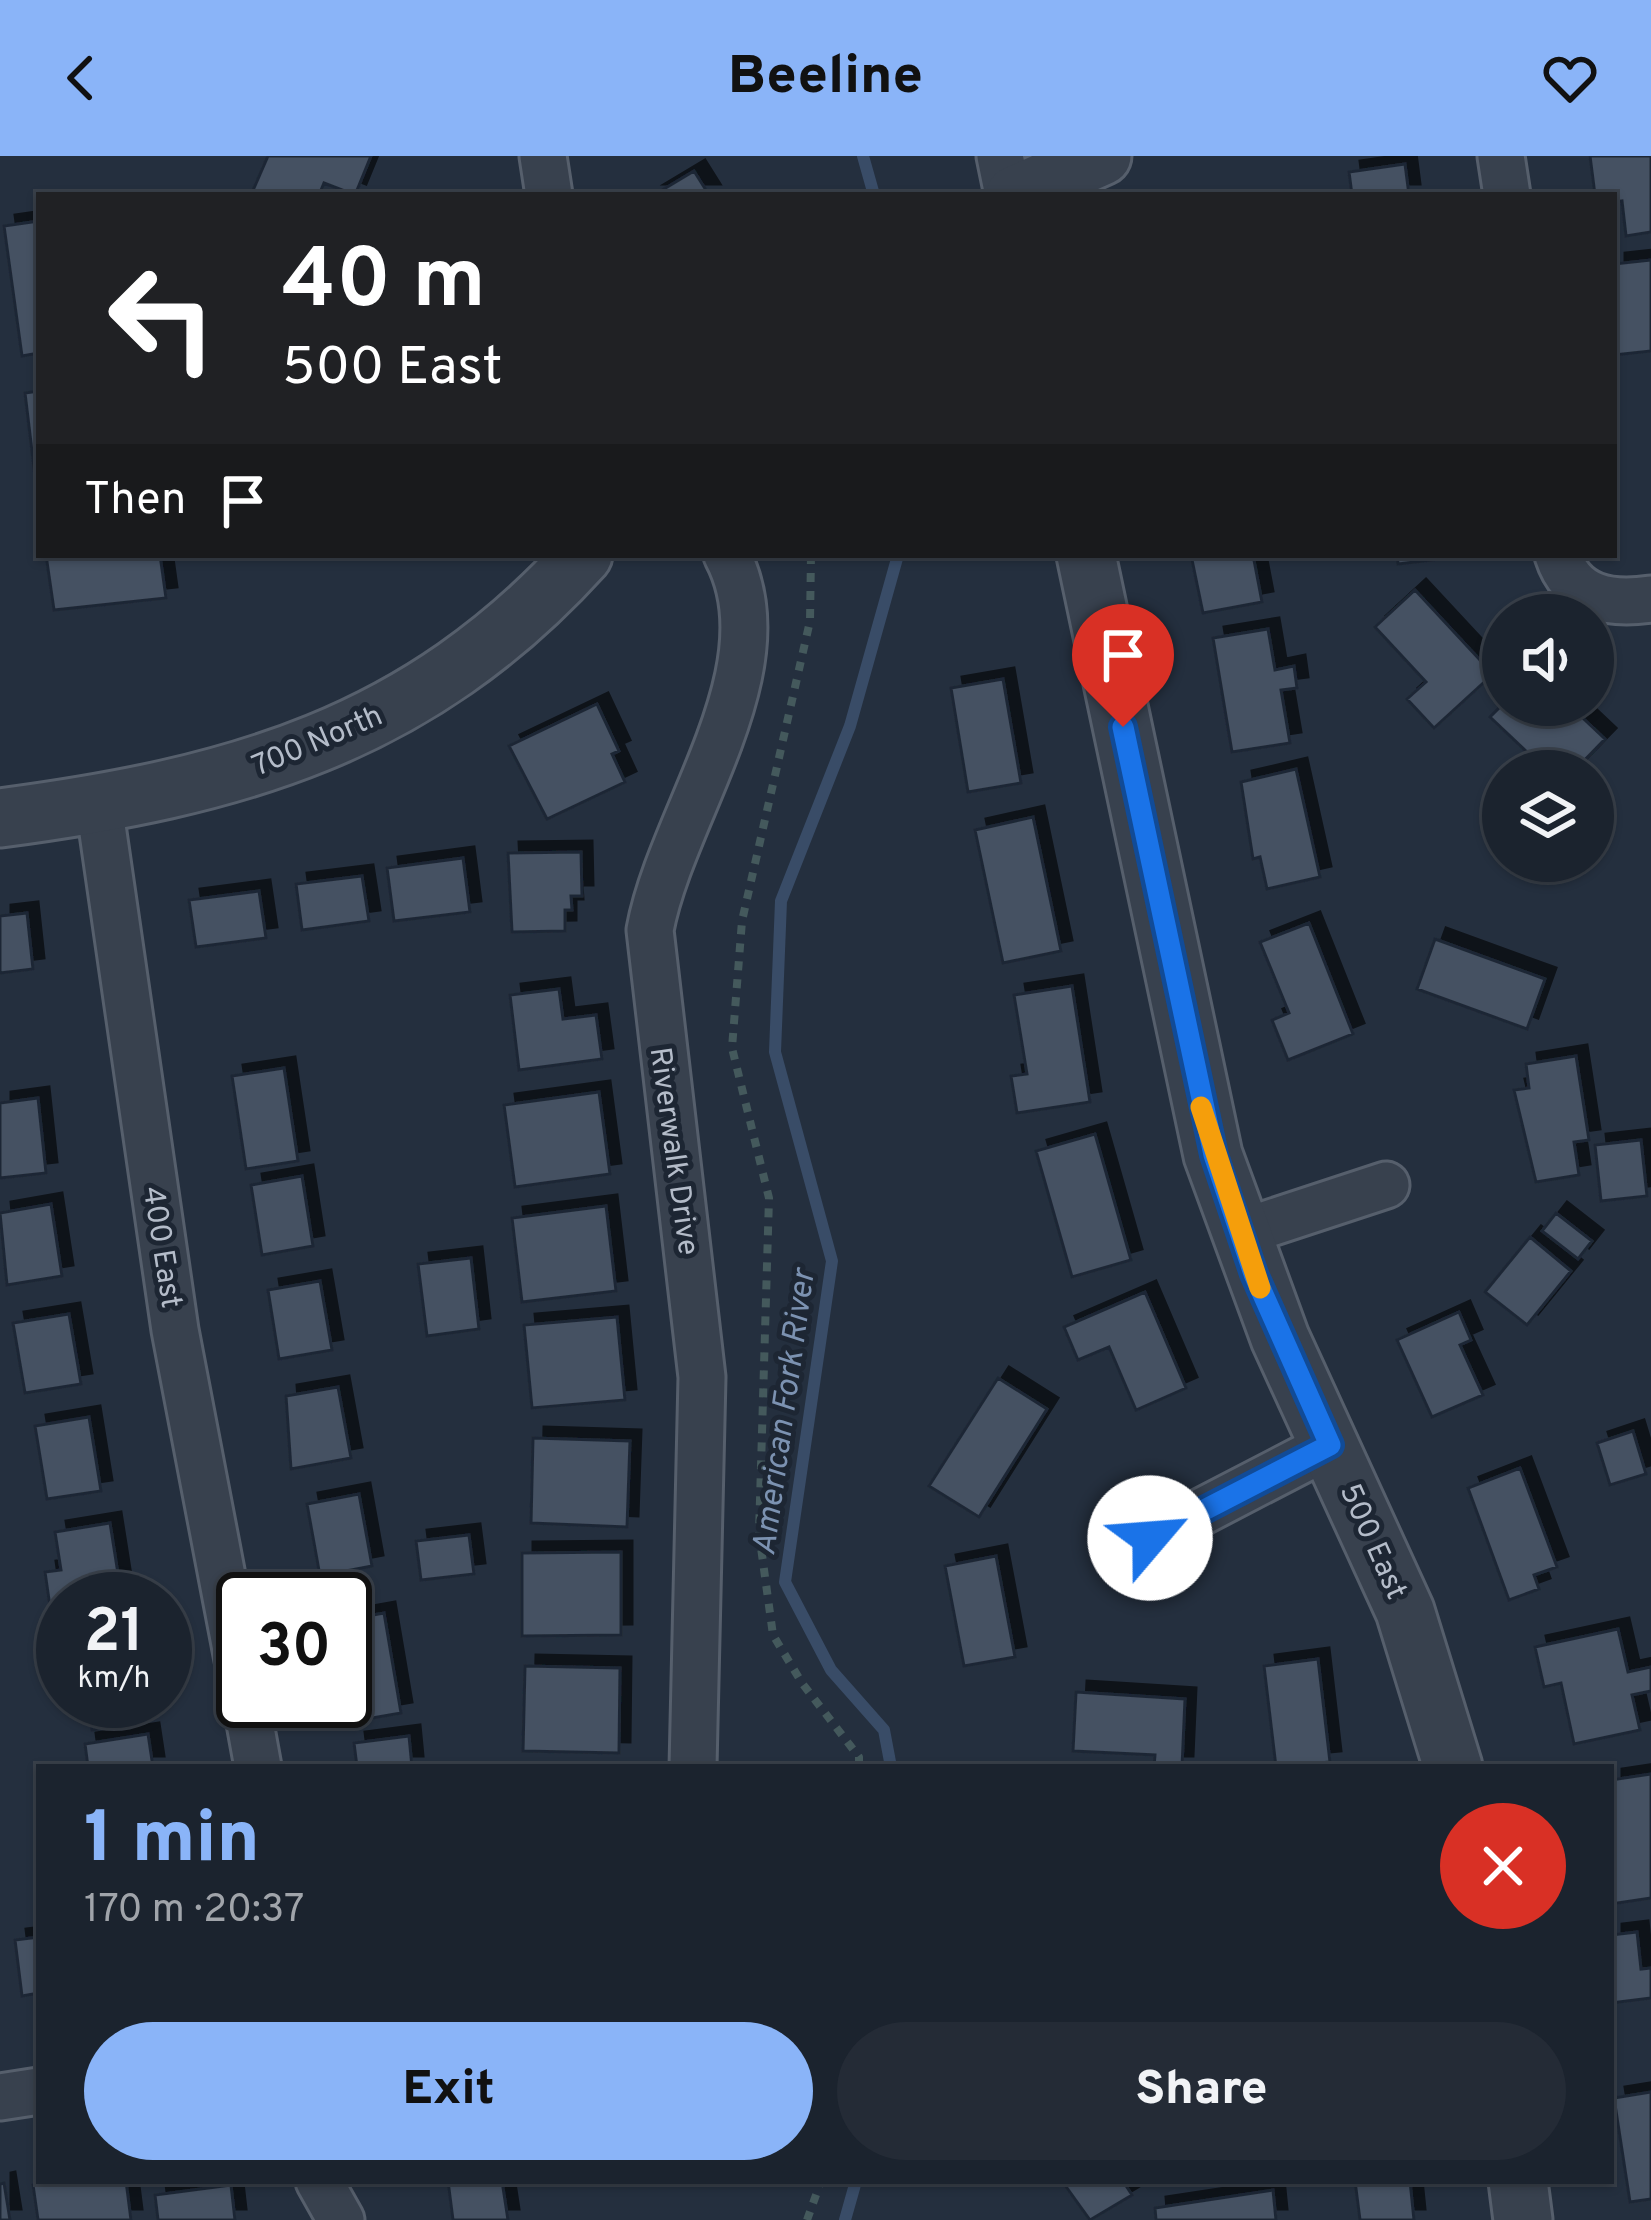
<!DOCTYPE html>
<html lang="en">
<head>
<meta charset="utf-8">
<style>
	body { margin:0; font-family:Overpass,sans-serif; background:#242b36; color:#f1f3f6; height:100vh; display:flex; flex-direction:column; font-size:45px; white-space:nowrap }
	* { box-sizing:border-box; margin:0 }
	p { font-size:39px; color:#a0a4aa }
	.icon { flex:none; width:66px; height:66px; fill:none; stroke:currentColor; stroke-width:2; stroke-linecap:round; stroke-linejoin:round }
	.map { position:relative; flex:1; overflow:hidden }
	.details { position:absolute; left:36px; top:1608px; width:1578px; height:420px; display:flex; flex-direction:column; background:#1b232e; border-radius:0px; box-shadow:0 3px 9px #0004,0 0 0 3px #39404a }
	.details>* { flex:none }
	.banner { position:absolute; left:36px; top:36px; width:1581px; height:366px; border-radius:0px; box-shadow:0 3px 9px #0004,0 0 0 3px #39404a; background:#202124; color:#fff; overflow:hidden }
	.buttons { position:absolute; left:1482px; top:438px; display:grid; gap:24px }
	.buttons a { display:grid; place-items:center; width:132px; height:132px; border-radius:50%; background:#1b232e; box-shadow:0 3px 9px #0004,0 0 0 3px #39404a; font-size:60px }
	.speed { position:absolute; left:36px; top:1416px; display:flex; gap:24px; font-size:60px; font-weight:700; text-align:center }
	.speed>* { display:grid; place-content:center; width:156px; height:156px; border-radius:50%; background:#1b232e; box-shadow:0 3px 9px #0004,0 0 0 3px #39404a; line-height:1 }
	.speed small { font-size:30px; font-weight:400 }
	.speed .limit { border:6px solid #111; border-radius:18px; background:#fff; color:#111 }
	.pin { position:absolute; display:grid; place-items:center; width:102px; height:102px; color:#fff; margin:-123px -51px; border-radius:50% 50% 50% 0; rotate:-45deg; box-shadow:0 0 12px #0007 }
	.pin .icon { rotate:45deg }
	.me { position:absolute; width:132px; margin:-66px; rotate:63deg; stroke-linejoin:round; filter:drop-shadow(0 0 9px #0008) }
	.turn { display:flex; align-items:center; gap:42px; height:252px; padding:0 48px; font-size:54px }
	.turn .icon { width:156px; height:156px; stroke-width:2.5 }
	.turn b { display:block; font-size:84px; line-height:102px }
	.then { display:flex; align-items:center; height:114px; padding:0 48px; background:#0003; gap:24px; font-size:45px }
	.round { display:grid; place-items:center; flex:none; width:126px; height:126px; border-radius:63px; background:#242b36 }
	.summary { display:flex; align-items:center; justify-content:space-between; height:204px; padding:0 48px }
	h1 { font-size:72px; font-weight:800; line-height:90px; color:#8ab4f8 }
	.button { display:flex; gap:24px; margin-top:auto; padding:24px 48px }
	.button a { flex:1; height:138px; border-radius:72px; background:#8ab4f8; color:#111; font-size:48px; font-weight:800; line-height:138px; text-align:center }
	.button a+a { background:#242b36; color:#f1f3f6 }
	header { display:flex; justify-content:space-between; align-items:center; height:156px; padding:0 48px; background:#8ab4f8; color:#111; font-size:54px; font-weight:800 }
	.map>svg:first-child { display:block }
</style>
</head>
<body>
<header><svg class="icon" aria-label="back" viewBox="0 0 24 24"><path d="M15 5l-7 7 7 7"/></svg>Beeline<svg class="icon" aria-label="heart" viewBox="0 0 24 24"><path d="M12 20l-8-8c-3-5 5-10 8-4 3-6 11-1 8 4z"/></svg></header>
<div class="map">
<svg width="1651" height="2064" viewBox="0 0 1651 2064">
	<defs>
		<filter id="shadow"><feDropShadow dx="11" dy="-11" stdDeviation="0" flood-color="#0009"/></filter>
	</defs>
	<rect width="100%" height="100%" fill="#242f3e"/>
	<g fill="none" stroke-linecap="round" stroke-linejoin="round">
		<path stroke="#394c67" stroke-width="12" d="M863,0L874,39
			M891,1611L884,1574L831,1514L785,1426L832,1105L775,896L781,745L850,570L898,399
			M845,2064L856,2025"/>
	</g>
	<path fill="#455162" stroke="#1f2835" stroke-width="3" filter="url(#shadow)" d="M268,0H371L355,39L324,27L319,39H251Z
		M1590,0H1651V76L1626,80L1622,45L1614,46V39H1595Z
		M1405,8L1409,39H1352L1349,16Z
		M694,15L709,39H654Z
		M39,65V197L22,200L4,70Z
		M1651,104V195L1614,199V108Z
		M39,235V337H37L25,237Z
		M46,399H160L166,442L54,454Z
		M1191,399H1253L1262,446L1203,457Z
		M1397,399H1456V401L1398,408Z
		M1415,434L1493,518L1434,572L1407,543L1426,526L1375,471Z
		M1268,473L1275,514L1294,510L1297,532L1281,534L1290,587L1232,596L1213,482Z
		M1003,523L1021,627L968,636L951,532Z
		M597,548L619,595L612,598L625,626L547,663L509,590Z
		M1503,548L1569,549L1605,583L1574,615H1547L1490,561Z
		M1296,613L1320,721L1267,733L1260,701L1253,703L1241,626Z
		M1033,661L1061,795L1003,807L975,674Z
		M581,696L582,740H571L572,754H565V775L512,776L508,697Z
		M463,702L470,756L394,765L387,712Z
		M362,720L369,765L302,774L296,728Z
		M259,735L266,782L196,791L189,744Z
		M27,757L33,813L0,817V760Z
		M1309,767L1353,878L1288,904L1272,864L1289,857L1260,786Z
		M1435,783L1545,823L1527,873L1417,833Z
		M1072,830L1090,946L1017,957L1011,920L1027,918L1014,839Z
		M559,833L563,863L596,859L602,903L519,914L510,839Z
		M1576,900L1589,984L1574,986L1579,1019L1536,1026L1514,934L1529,932L1526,908Z
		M284,912L298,1005L246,1013L232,920Z
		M599,936L610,1018L515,1031L504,949Z
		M38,942L46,1017L0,1022V947Z
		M1095,978L1131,1104L1072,1121L1036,995Z
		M1641,984L1647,1040L1601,1045L1595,989Z
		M302,1020L313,1090L262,1099L251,1029Z
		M51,1048L62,1120L7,1129L0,1057Z
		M606,1050L616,1135L522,1146L512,1062Z
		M1556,1057L1592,1085L1578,1103L1542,1075Z
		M1530,1081L1571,1115L1527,1169L1485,1136Z
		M471,1102L479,1173L427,1180L418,1108Z
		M320,1125L332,1194L279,1203L268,1134Z
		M1145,1136L1186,1232L1136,1254L1109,1191L1078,1204L1064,1171Z
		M1459,1156L1471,1184L1460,1189L1483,1239L1432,1261L1397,1184Z
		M69,1158L81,1228L25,1237L13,1167Z
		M617,1161L625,1244L532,1252L524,1169Z
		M998,1222L1047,1253L979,1361L929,1330Z
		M338,1231L351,1302L291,1313L286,1240Z
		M89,1261L101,1335L47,1343L35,1270Z
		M1633,1275L1646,1318L1610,1329L1597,1287Z
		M533,1282L630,1285L627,1371L531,1367Z
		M1520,1312L1557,1411L1534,1419L1539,1433L1509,1444L1468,1332Z
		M359,1338L372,1410L320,1420L307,1348Z
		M110,1367L122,1443H63V1449L50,1451L45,1416L61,1414L55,1376Z
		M469,1379L474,1418L421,1424L416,1385Z
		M621,1396V1479L522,1480V1397Z
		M996,1400L1015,1501L964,1510L945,1410Z
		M384,1457L401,1557L355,1565L350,1538H345V1464Z
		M1618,1473L1628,1516L1651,1511V1535L1632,1539L1640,1574L1574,1588L1561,1527L1544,1531L1535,1491Z
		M1318,1503L1330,1606L1276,1611L1264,1510Z
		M525,1510L620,1512L619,1597L523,1595Z
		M1076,1536L1185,1543L1182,1611H1154L1155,1599L1073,1595Z
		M87,1545H141L144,1565L92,1574Z
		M148,1578L153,1611H88L85,1588Z
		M409,1580L412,1611H357L354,1587Z
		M1651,1618V1742L1611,1748V1624Z
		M1637,1776L1641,1813L1651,1812V1842L1611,1847V1779Z
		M39,1781V1837L22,1840L15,1784Z
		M1651,1936V2043L1630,2046L1614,1942Z
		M65,2025H126L131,2064H38L33,2029Z
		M448,2025H502L508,2064H453Z
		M1062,2025H1123L1132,2039L1090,2064Z
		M1355,2025H1410L1414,2064H1360Z
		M4,2027L10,2064H0V2028Z
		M231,2029L235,2064H158L155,2039Z
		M1273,2034L1276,2064H1156L1155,2052Z"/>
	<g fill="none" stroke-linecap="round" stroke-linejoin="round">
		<g stroke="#565f6c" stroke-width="51">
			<path id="minor" d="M543,0L549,39
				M1000,0L1008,39
				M1501,0L1507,39
				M1558,399C1572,443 1610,449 1651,443
				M99,649L175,1174L243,1530
				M1240,1077L1386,1029
				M1151,1382L1330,1289
				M246,1545L258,1611
				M693,1611L702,1221L650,774C671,659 787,512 727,399
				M0,1941L39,1935
				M319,2025L341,2064"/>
		</g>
		<g stroke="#565f6c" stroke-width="63">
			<path id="tertiary" d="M1015,39L1102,0
				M1086,399L1213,999L1280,1182L1405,1455L1453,1611
				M0,662C234,631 418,581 583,399
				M1518,2025L1523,2064"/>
		</g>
		<path stroke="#44595c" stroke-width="8" stroke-dasharray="9 9" stroke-linecap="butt" d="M811,399L810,465L742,765L732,892L769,1042L759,1377L773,1479L802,1527L859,1601V1611
			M807,2064L821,2025"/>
		<use href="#minor" stroke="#38414e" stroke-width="45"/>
		<use href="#tertiary" stroke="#38414e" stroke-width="57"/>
	</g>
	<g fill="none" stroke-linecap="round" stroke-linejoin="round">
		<g stroke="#114b97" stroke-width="30">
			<path id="route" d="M1123,571L1214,999L1254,1118L1330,1289L1150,1382"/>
		</g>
		<use href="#route" stroke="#1a73e8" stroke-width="21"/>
		<path stroke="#f59e0b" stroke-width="21" d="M1201,951L1260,1132"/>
	</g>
	<g text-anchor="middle" stroke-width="10" stroke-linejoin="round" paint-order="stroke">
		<g font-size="30" fill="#b4bcc9" stroke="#1d2633">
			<text transform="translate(317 584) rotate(-23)" y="10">700 North</text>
			<text transform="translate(675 995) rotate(82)" y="10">Riverwalk Drive</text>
			<text transform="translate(163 1091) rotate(81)" y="10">400 East</text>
			<text transform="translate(1374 1385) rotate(66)" y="10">500 East</text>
		</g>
		<g font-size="33" font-style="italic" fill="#7c92b1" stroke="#1d2633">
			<text transform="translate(782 1256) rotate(-82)" y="12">American Fork River</text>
		</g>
	</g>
</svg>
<div class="buttons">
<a><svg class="icon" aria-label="sound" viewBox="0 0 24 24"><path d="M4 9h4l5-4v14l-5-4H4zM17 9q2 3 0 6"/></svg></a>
<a><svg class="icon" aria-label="layers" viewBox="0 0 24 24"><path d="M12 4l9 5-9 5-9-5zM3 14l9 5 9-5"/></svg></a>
</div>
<div class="speed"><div>21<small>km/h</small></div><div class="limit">30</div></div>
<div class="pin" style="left:1123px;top:571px;background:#d93025"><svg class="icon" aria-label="arrive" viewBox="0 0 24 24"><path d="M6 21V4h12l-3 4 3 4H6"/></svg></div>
<svg class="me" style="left:1150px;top:1382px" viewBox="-20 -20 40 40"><circle r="19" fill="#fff"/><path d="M0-13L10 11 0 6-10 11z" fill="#1a73e8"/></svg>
<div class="banner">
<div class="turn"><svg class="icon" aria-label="left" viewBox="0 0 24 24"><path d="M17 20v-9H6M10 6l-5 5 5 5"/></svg><div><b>40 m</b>500 East</div></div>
<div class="then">Then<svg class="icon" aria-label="arrive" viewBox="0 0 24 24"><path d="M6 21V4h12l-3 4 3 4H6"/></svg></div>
</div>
<section class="details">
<div class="summary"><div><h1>1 min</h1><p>170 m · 20:37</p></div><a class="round" style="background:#d93025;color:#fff"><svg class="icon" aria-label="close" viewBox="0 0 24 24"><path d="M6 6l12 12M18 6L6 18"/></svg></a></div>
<div class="button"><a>Exit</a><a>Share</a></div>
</section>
</div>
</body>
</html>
